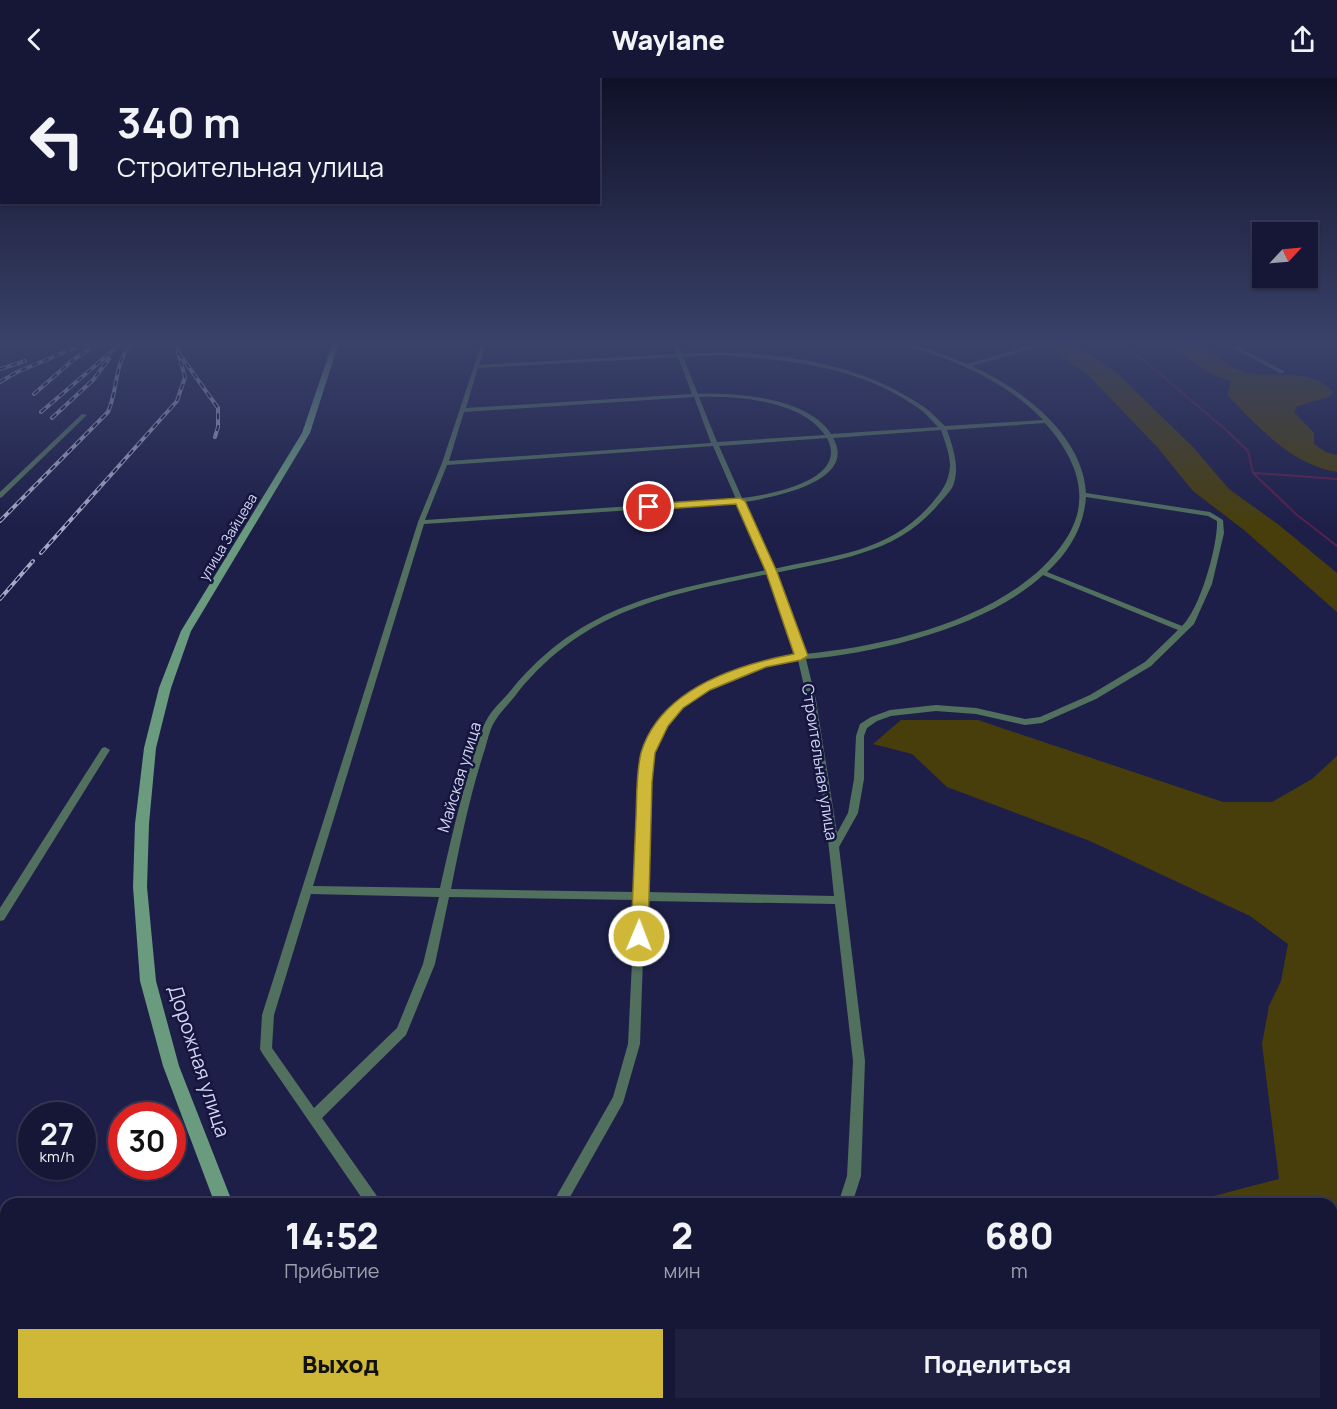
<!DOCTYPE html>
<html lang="ru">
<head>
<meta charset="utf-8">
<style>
	body { margin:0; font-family:Manrope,sans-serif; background:#1f203f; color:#f1f3f6; height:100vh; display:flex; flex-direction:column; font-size:22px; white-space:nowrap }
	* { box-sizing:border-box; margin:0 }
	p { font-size:20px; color:#9e9fad }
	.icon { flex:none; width:33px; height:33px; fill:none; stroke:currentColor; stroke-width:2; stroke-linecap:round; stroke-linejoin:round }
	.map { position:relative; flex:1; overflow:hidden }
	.details { position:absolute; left:0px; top:1120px; width:1338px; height:212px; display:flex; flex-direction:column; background:#161737; border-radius:18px 18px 0 0; box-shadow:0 2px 4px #0004,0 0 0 2px #353652 }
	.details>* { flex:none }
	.top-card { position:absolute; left:0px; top:0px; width:600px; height:126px; box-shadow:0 2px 4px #0004,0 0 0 2px #353652; background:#161737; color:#f1f3f6; overflow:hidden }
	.needle { width:39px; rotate:64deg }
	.buttons { position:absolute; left:1252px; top:144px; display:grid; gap:12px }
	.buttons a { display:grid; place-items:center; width:66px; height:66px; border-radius:0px; background:#161737; box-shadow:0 2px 4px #0004,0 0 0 2px #353652; font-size:30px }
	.speed { position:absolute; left:18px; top:1024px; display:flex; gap:12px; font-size:30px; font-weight:700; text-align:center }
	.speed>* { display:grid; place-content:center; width:78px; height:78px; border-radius:50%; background:#161737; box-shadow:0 2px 4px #0004,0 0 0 2px #353652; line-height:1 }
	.speed small { font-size:15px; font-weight:400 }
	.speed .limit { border:9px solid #d22; background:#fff; color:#111 }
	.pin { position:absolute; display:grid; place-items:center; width:51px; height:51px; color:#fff; margin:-26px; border:3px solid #fff; border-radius:50%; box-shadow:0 2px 6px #0007 }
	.me { position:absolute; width:66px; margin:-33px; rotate:1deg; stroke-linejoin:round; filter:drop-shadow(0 0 4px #0008) }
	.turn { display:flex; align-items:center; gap:21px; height:126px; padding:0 18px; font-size:27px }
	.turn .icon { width:78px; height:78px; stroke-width:2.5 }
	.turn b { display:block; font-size:42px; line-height:51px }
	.eta { display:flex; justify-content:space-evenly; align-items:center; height:102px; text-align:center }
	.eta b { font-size:36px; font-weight:800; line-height:42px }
	.cta { display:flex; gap:12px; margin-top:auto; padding:12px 18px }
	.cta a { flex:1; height:69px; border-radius:0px; background:#cfb837; color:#111; font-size:24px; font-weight:800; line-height:69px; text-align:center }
	.cta a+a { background:#1f203f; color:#f1f3f6 }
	header { display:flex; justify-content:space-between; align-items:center; height:78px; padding:0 18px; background:#161737; font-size:27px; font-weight:800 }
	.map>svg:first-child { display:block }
</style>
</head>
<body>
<header><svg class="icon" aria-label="back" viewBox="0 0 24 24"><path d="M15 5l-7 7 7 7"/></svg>Waylane<svg class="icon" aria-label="share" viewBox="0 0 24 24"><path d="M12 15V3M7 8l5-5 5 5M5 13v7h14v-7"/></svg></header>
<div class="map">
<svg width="1337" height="1331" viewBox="0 0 1337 1331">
	<rect width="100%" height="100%" fill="#1d1f49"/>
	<path fill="#483e0c" d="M1043,264H1073L1118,296L1193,369L1229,411L1279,447L1337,495V534L1244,452L1193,413L1158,370L1089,298Z
		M1166,264C1175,264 1185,262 1194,264C1209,266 1222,285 1236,291C1266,304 1308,286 1333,314L1329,319L1297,328L1294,334L1314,355V366L1326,374L1337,377V394C1290,386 1259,349 1227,317L1231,303L1211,296Z
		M901,642H978L1223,724H1272L1312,701L1337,678V1327L1324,1326H1332V1126H1183L1279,1101L1262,966L1269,928L1281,903L1288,866L1250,838L1090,763L947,709L912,676L873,666Z
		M975,1326H1159L1134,1331H979Z"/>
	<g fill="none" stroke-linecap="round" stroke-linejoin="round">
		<path stroke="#58204a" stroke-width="2" d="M1122,264L1225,351L1248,373L1253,395L1297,437L1337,468
			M1255,395L1337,401"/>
		<path fill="#52705e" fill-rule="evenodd" d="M482,264H487L479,287L677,276L673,264H677L682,276C764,271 851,281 921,327C930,332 937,341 945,348L1043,342C1004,301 950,280 897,265V264H903L926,270L967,286L1034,267L1026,264H1033L1043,267L972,288C1021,310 1083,357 1086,415L1210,434L1223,442L1224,455L1212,506L1194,546L1151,588L1096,621L1042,645L1025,647L976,636L936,633L891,638L877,643L867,650L864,658V701L858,735L839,769L865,983L861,1098L852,1126H838L847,1098L853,983L835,826L645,823L640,966L623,1025L566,1126H552L613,1019L628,966L635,822L449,819L435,886L406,957L322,1040L379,1121L381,1126H366L262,975L260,971L262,937L418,444L442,385ZM720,277C789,282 860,288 918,330C926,335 932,343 938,349L831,356C809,320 736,314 698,316L683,279ZM678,279L692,316L466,330L478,290ZM694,319L711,365L449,383L464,334ZM699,319C737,318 801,322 825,357L717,364ZM1045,345C1076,380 1094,421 1064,464C1013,539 890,568 804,576L775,495C834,482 895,477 937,428C942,422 948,416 952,410C961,392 953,369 947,352ZM941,352C945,364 950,376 950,388C949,404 942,413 932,425C891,474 832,478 773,491L744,424C770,420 859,404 833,360ZM827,360C850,403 768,417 742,420L719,368ZM713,368L736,421L425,442L447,387ZM1086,419L1208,438L1217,443C1218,467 1200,531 1182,548L1047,494C1069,474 1084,449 1086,419ZM737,425L766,492C665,513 582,526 512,611C504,621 492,631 486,643C480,653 478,666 474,677C460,721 450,766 440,810L313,808L424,446ZM768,496L797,577C737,587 666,609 647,673C640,695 640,718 639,741C637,765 636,790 635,814L451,811C460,766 469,721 483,677C487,666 489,652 495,643C501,633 511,624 518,614C587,530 668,517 768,496ZM1043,497L1178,552L1145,584L1090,617L1040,639L1025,641L976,630L936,627L890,632L871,639L860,646L856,658L854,701L848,735L837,755L816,622L806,581C880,575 988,548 1043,497ZM798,582C817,659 826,739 834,818L646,814C647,790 647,765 648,741C649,714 649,686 660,660C682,609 748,590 798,582ZM311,816L439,819L423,886L397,950L314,1030L272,970L274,937Z
			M1274,264H1285L1242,271L1284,293V295H1280L1234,270Z
			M1324,264H1330L1337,267V271Z
			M82,336L87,337L2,419L0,420V414Z
			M105,669L110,672L4,842L0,843V830L102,670Z
			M508,1326H526L528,1331H510Z
			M751,1326H768L766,1331H749Z"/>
		<path fill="#6a9b7f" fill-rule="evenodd" d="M333,264H339L310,355L191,553L171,610L156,670L149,746L147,809L156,903L179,988L233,1126H215L163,988L140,903L133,809L135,746L144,670L159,610L181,553L302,355Z
			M299,1326H319L321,1331H301Z"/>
		<g stroke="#a5a9c8" stroke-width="4">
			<path id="rail" d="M178,264V274L218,330V349L215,359
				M0,291L25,283
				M0,304L17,294L89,264
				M34,316L74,281L101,264
				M41,334L123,264
				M52,340L93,302L109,281
				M0,443L108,334C119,308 113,286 133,264
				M41,475L177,323L185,299L178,274
				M0,521L33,483"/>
		</g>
		<use href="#rail" stroke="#15153e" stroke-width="2" stroke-dasharray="6" stroke-linecap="butt"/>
	</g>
	<linearGradient id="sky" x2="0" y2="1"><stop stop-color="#101128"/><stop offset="0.59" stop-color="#3a426a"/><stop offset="1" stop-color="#3a426a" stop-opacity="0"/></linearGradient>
	<rect width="1337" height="450" fill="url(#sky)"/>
	<path fill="#cfb837" stroke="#877824" stroke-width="1.5" d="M740,420L745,423L777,494L808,578L801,582L766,589L710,612L683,630L668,648L655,675L652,704L648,858L645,863L639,865L633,863L631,858C633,819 634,779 636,739C637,719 636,696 641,675C660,611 736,587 794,576L766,494L736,426L649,432L644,429L649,426Z"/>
	<g text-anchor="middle" stroke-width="5" stroke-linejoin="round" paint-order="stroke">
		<g font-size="14" fill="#d1d5f1" stroke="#15153e">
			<text transform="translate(228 459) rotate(-59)" y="5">улица Зайцева</text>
		</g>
		<g font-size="16" fill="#d1d5f1" stroke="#15153e">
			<text transform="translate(820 684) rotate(81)" y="6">Строительная улица</text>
			<text transform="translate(459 699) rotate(-73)" y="6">Майская улица</text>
		</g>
		<g font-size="20" fill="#d1d5f1" stroke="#15153e">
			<text transform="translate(199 983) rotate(72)" y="7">Дорожная улица</text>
		</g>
	</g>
</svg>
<div class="buttons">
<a><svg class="needle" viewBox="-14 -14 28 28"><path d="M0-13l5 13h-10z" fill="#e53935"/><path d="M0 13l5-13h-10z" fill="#9e9fad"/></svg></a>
</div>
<div class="speed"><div>27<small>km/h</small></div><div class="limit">30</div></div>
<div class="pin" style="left:649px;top:429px;background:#d93025"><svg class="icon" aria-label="arrive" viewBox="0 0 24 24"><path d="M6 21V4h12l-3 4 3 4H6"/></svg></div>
<svg class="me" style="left:639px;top:858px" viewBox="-20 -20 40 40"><circle r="17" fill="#cfb837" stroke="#fff" stroke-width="3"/><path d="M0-11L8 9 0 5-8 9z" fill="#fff"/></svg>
<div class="top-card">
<div class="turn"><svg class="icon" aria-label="left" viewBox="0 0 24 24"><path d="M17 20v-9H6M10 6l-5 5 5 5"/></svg><div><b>340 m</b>Строительная улица</div></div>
</div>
<section class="details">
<div class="eta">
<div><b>14:52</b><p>Прибытие</p></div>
<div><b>2</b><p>мин</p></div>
<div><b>680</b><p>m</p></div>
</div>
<div class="cta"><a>Выход</a><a>Поделиться</a></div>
</section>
</div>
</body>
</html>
